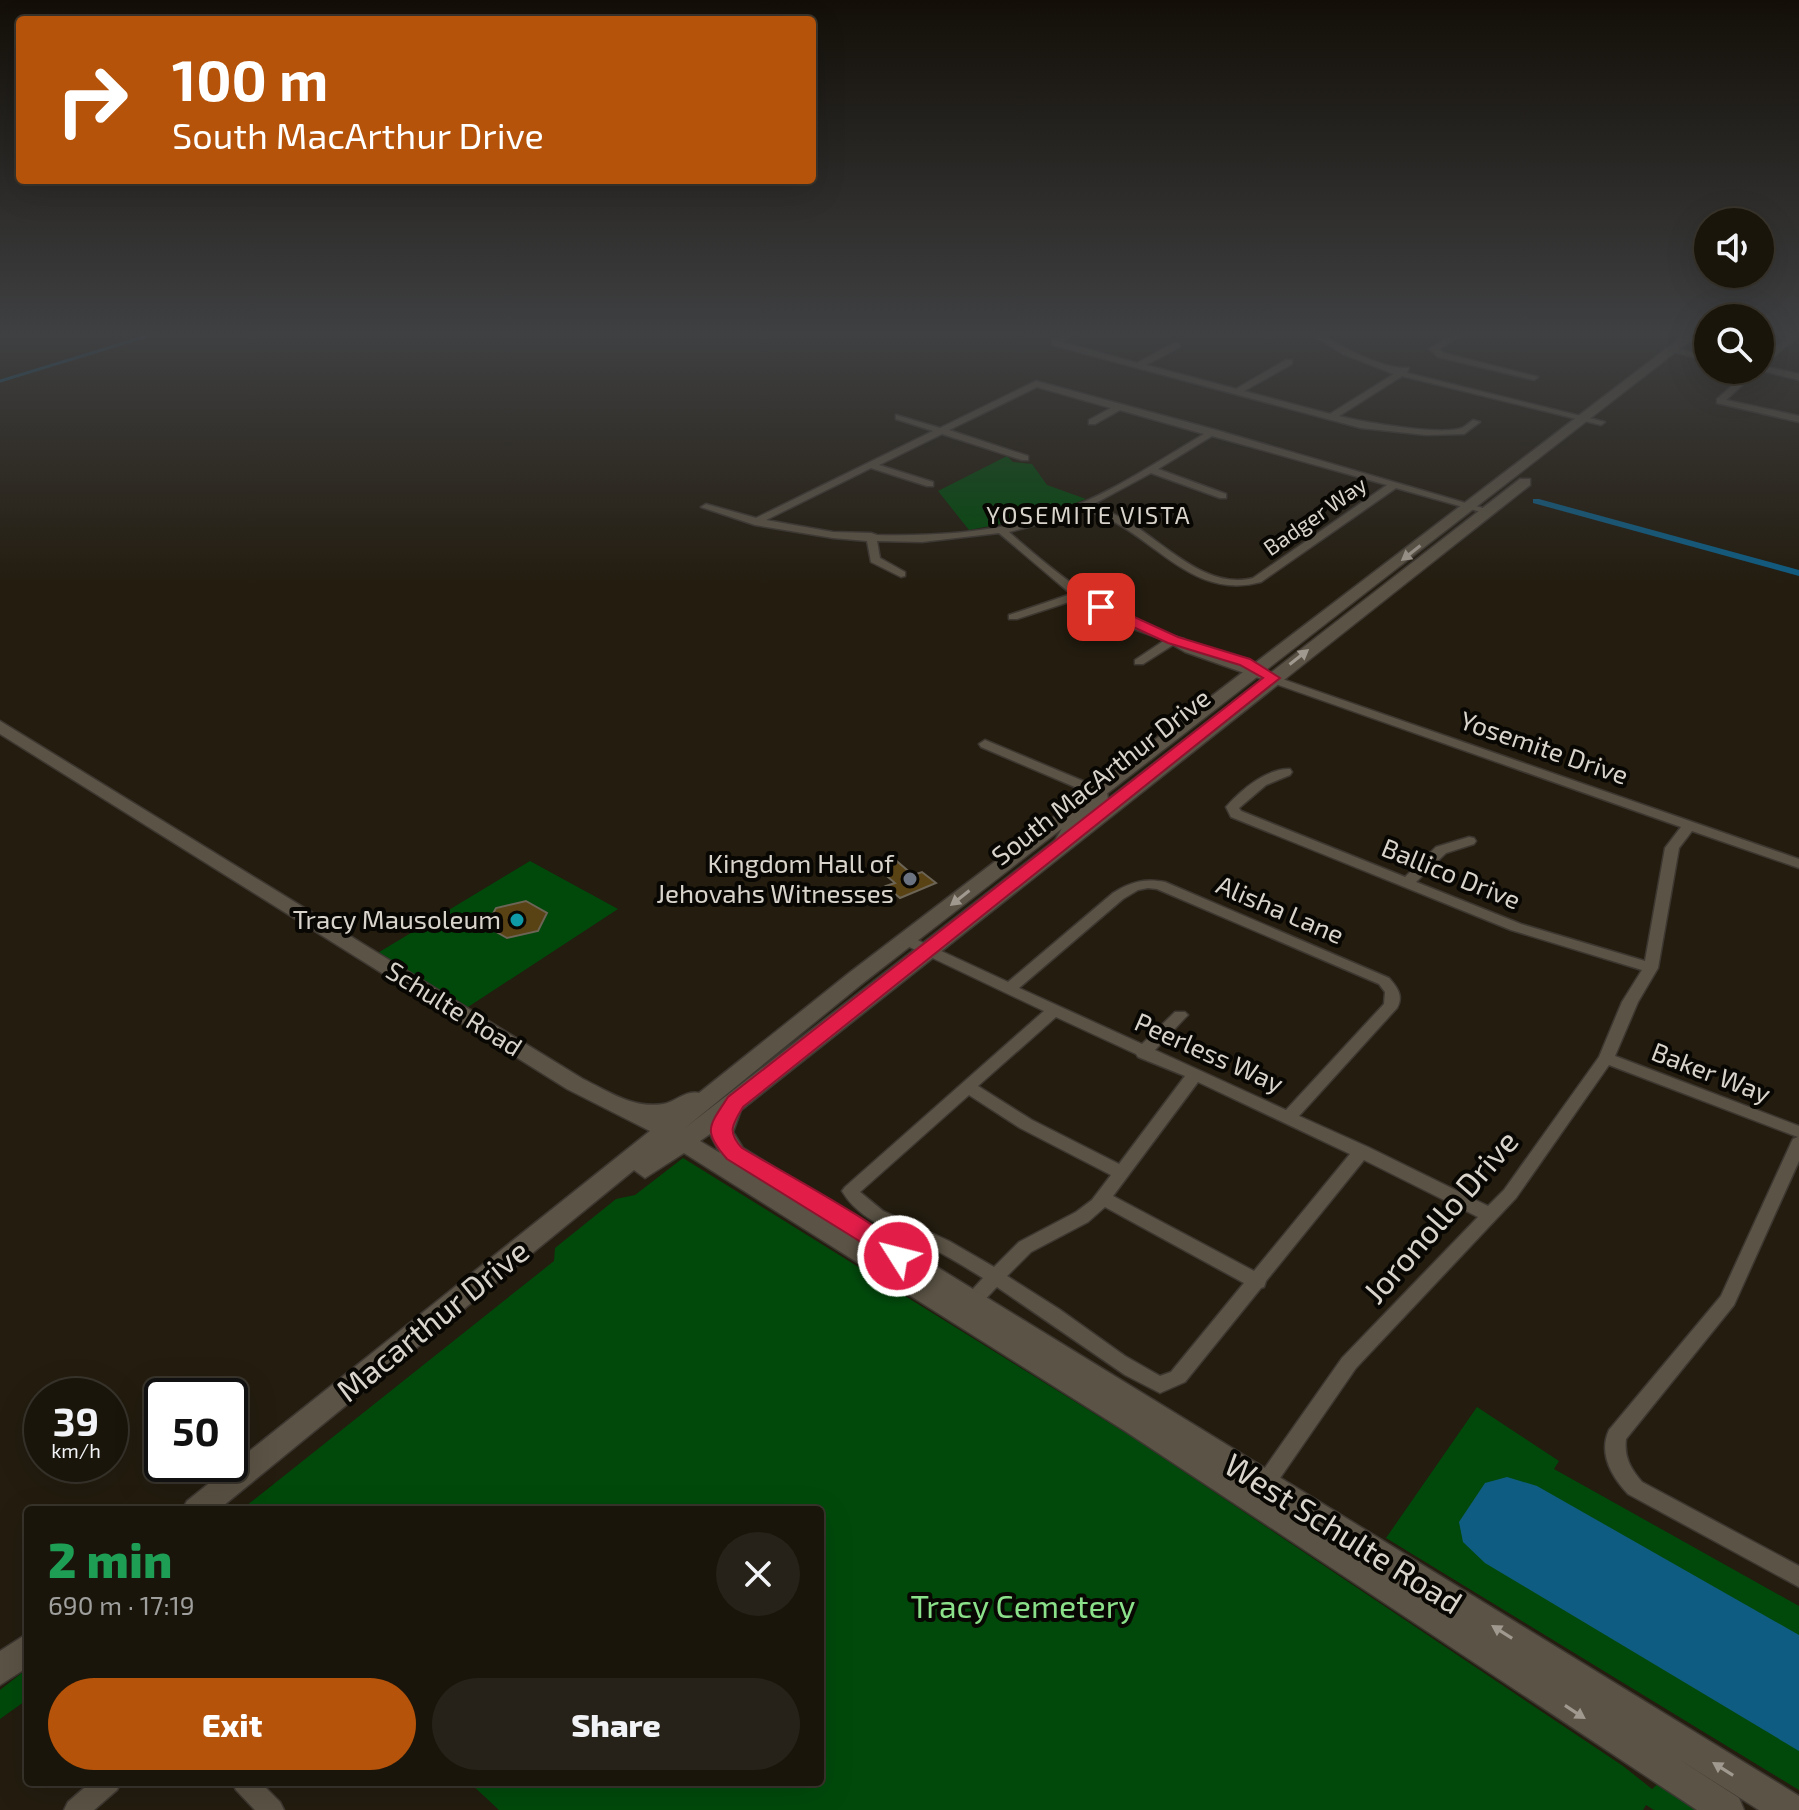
<!DOCTYPE html>
<html lang="en">
<head>
<meta charset="utf-8">
<style>
	body { margin:0; font-family:"Exo 2",sans-serif; background:#272219; color:#f1f3f6; height:100vh; display:flex; flex-direction:column; font-size:30px; white-space:nowrap }
	* { box-sizing:border-box; margin:0 }
	p { font-size:26px; color:#9f9f9d }
	.icon { flex:none; width:44px; height:44px; fill:none; stroke:currentColor; stroke-width:2; stroke-linecap:round; stroke-linejoin:round }
	.map { position:relative; flex:1; overflow:hidden }
	.drawer { position:absolute; left:24px; top:1506px; width:800px; height:280px; display:flex; flex-direction:column; background:#1a150b; border-radius:8px; box-shadow:0 8px 32px #0002,0 0 0 2px #38342c }
	.drawer>* { flex:none }
	.top-card { position:absolute; left:16px; top:16px; width:800px; height:168px; border-radius:8px; box-shadow:0 8px 32px #0002,0 0 0 2px #38342c; background:#b45309; color:#fff; overflow:hidden }
	.tools { position:absolute; left:1694px; top:208px; display:grid; gap:16px }
	.tools a { display:grid; place-items:center; width:80px; height:80px; border-radius:50%; background:#1a150b; box-shadow:0 8px 32px #0002,0 0 0 2px #38342c; font-size:40px }
	.speed { position:absolute; left:24px; top:1378px; display:flex; gap:16px; font-size:40px; font-weight:700; text-align:center }
	.speed>* { display:grid; place-content:center; width:104px; height:104px; border-radius:50%; background:#1a150b; box-shadow:0 8px 32px #0002,0 0 0 2px #38342c; line-height:1 }
	.speed small { font-size:20px; font-weight:400 }
	.speed .limit { border:4px solid #111; border-radius:12px; background:#fff; color:#111 }
	.pin { position:absolute; display:grid; place-items:center; width:68px; height:68px; color:#fff; margin:-34px; border-radius:16px; box-shadow:0 4px 12px #0006 }
	.me { position:absolute; width:88px; margin:-44px; rotate:306deg; stroke-linejoin:round; filter:drop-shadow(0 0 6px #0008) }
	.turn { display:flex; align-items:center; gap:28px; height:168px; padding:0 24px; font-size:36px }
	.turn .icon { width:104px; height:104px; stroke-width:2.5 }
	.turn b { display:block; font-size:56px; line-height:68px }
	.round { display:grid; place-items:center; flex:none; width:84px; height:84px; border-radius:42px; background:#272219 }
	.head { display:flex; align-items:center; justify-content:space-between; height:136px; padding:0 24px }
	h1 { font-size:48px; font-weight:800; line-height:60px; color:#1e9e55 }
	.action { display:flex; gap:16px; margin-top:auto; padding:16px 24px }
	.action a { flex:1; height:92px; border-radius:48px; background:#b45309; color:#fff; font-size:32px; font-weight:800; line-height:92px; text-align:center }
	.action a+a { background:#272219; color:#f1f3f6 }
	.map>svg:first-child { display:block }
</style>
</head>
<body>
<div class="map">
<svg width="1799" height="1810" viewBox="0 0 1799 1810">
	<rect width="100%" height="100%" fill="#231c0f"/>
	<path fill="#01490b" d="M1007,456L1013,462L1032,464L1047,485L1086,499L1037,517L969,530L938,491Z
		M530,861L618,909L465,1009L376,954Z
		M683,1158L1132,1437L1623,1766L1652,1789L1659,1783L1702,1810H1654L1646,1805L1643,1810H499L469,1782H820V1510H241L554,1261L555,1248L616,1199L635,1195Z
		M1477,1407L1559,1461L1554,1469L1799,1606V1790L1386,1538Z
		M28,1668V1699L0,1719V1690Z"/>
	<path fill="#0f5c82" d="M1507,1477L1537,1486L1799,1635V1751L1485,1563L1463,1542L1459,1522L1485,1483Z"/>
	<g fill="none" stroke-linecap="round" stroke-linejoin="round">
		<path stroke="#0f5c82" stroke-width="3" d="M0,381L157,333"/>
		<path fill="#0f5c82" fill-rule="evenodd" d="M1533,499H1539L1799,570V576L1533,503Z"/>
	</g>
	<path fill="#594213" stroke="#6c6455" stroke-width="2" d="M892,857L913,875L922,872L936,883L900,898L886,886L895,883L873,864Z
		M526,901L547,913L538,931L507,938L486,926L496,908Z"/>
	<g fill="none" stroke-linecap="round" stroke-linejoin="round">
		<g stroke="#3d3731" stroke-width="3">
			<path id="street" d="M1065,333H1075L1062,342L1137,363L1174,343H1180V347L1146,365L1236,389L1286,360H1292V364L1244,391L1330,414L1394,374L1343,354L1309,333C1325,333 1335,344 1349,350C1368,359 1390,369 1409,368L1407,373L1605,422L1601,425L1402,376L1339,416C1362,422 1442,436 1462,428C1466,426 1469,423 1473,420L1480,422L1464,434L1426,435L1361,428L1052,345V341Z
				M1455,333H1465L1439,349L1444,353L1538,377L1534,380L1438,357L1429,349Z
				M1792,333H1799V335L1763,366L1799,374V380L1759,370L1726,400L1799,416V422L1717,403V399L1750,370H1760V361Z
				M1670,347L1708,356V361L1670,351Z
				M1036,381L1216,430L1493,511L1488,514L1396,488L1261,582C1203,598 1168,555 1123,527C1111,519 1097,514 1084,509L1055,520L1009,532C1062,579 1115,620 1184,639L1185,642L1193,648L1799,859V868L1692,831L1679,848L1658,968L1638,1002L1615,1056L1799,1126V1161L1734,1305L1626,1439C1624,1457 1630,1468 1642,1482L1799,1566V1587L1628,1494C1612,1477 1598,1454 1609,1430L1721,1296L1791,1143L1793,1139L1798,1137L1609,1065L1516,1198L1356,1368L1269,1494L1262,1497L1255,1494L1252,1488L1255,1482L1342,1358L1478,1217L1364,1160L1266,1281L1264,1287L1261,1288L1185,1382L1160,1393L1125,1375L997,1287C987,1296 979,1311 965,1306L962,1301L983,1278C965,1267 946,1255 927,1246C896,1231 860,1222 842,1191L845,1187L1044,1011L901,943L899,940L901,937H911L1008,982L1113,893C1130,882 1145,878 1165,882L1389,978C1397,987 1404,996 1397,1008L1299,1116L1368,1147L1488,1206L1504,1190L1599,1057L1622,1002L1642,970L1511,930L1231,817L1226,807C1241,790 1267,768 1290,769L1292,772L1290,775L1266,785L1239,808L1241,811L1405,877L1436,847L1469,837L1474,838L1476,841L1474,844L1446,853L1416,882L1521,924L1645,961L1665,848L1681,827L1185,652L1173,645L1143,664H1135V660L1165,640L1125,626L1078,599L1017,619H1009V615L1071,594L999,533L922,542L877,541L880,558L905,572V576L901,577L871,562L867,541L833,538L755,525L701,507L706,504L756,518L933,431L896,419V415L940,428ZM1037,387L1111,408L1089,420V424H1095L1120,410L1204,434C1153,464 1103,499 1047,516C991,533 935,536 877,535L871,533L833,532L766,520L871,468L927,486H933V482L879,465L942,434L1022,460H1028V456L949,430ZM1212,436L1387,485L1253,578C1208,590 1167,546 1132,524C1120,516 1106,511 1092,505L1151,473L1220,498H1226V494L1158,469ZM1148,888L1157,889L1379,984L1385,992L1384,1004L1286,1110L1155,1050L1185,1018L1188,1015L1185,1012H1175L1142,1044L1019,988L1123,899L1138,890ZM1056,1017L1136,1054L1138,1057L1185,1076L1119,1164L1032,1120L978,1086ZM1198,1082L1350,1154L1254,1271L1113,1196ZM969,1095L1020,1128L1111,1175L1092,1200L1076,1212L1019,1242L994,1267L949,1241L883,1211L860,1192ZM1105,1207L1244,1283L1171,1372L1160,1376L1125,1356L1059,1309L1007,1276L1031,1252L1088,1222Z
				M985,740L1107,791L1108,800L1074,830L1063,850H1053L1051,847L1064,825L1096,799V796L981,747L979,744Z
				M91,1782H121L117,1790L94,1810H64L68,1802Z
				M232,1782H260L280,1802L284,1810H255L236,1790Z"/>
		</g>
		<g stroke="#3d3731" stroke-width="3">
			<path id="secondary" d="M1687,333H1700L863,983L685,1128L1520,479H1530V485L741,1110L733,1132L743,1148L1799,1796V1810H1759L1677,1758L1739,1798L1744,1810H1697L1125,1431L684,1153L645,1178L634,1170L218,1510H182L187,1501L650,1131L567,1089L0,734V721L583,1079C608,1091 633,1109 663,1104C676,1102 685,1090 699,1093L849,973ZM710,1134L720,1153L700,1141Z
				M28,1633V1667L0,1685V1651Z"/>
		</g>
		<use href="#street" fill="#5b5345" fill-rule="evenodd"/>
		<use href="#secondary" fill="#5b5345" fill-rule="evenodd"/>
	</g>
	<defs><path id="oneway-solid" d="M-6-.8H1V-3.2L6.5 0L1 3.2V.8H-6Z" transform="scale(2)"/></defs>
	<g fill="#a0998f">
		<use href="#oneway-solid" transform="translate(1411 553) rotate(142)"/>
		<use href="#oneway-solid" transform="translate(1299 657) rotate(-38)"/>
		<use href="#oneway-solid" transform="translate(960 898) rotate(142)"/>
		<use href="#oneway-solid" transform="translate(1502 1632) rotate(-148)"/>
		<use href="#oneway-solid" transform="translate(1575 1712) rotate(33)"/>
		<use href="#oneway-solid" transform="translate(1723 1769) rotate(-148)"/>
	</g>
	<linearGradient id="sky" x2="0" y2="1"><stop stop-color="#130f08"/><stop offset="0.57" stop-color="#3f4042"/><stop offset="1" stop-color="#3f4042" stop-opacity="0"/></linearGradient>
	<rect width="1799" height="586" fill="url(#sky)"/>
	<path fill="#e11d48" stroke="#92132f" stroke-width="2" d="M1096,604H1106L1178,637L1250,659L1280,678L743,1107C732,1125 727,1132 742,1148C773,1167 896,1232 909,1256L906,1263L898,1265L727,1159C702,1131 709,1126 728,1097L1263,678L1240,665L1168,643L1096,610Z"/>
	<circle fill="#6b7280" stroke="#090703" stroke-width="3" cx="910" cy="879" r="8"/>
	<circle fill="#0f9aa8" stroke="#090703" stroke-width="3" cx="517" cy="920" r="8"/>
	<g text-anchor="middle" stroke-width="8" stroke-linejoin="round" paint-order="stroke">
		<g font-size="22" fill="#d8d3cb" stroke="#090703">
			<text transform="translate(1315 516) rotate(-35)" y="8">Badger Way</text>
		</g>
		<g font-size="24" letter-spacing="2" fill="#d8d3cb" stroke="#090703">
			<text x="1089" y="524">YOSEMITE VISTA</text>
		</g>
		<g font-size="26" fill="#d8d3cb" stroke="#090703">
			<text transform="translate(1544 748) rotate(19)" y="9">Yosemite Drive</text>
			<text transform="translate(1101 777) rotate(-38)" y="9">South MacArthur Drive</text>
			<text transform="translate(1451 874) rotate(22)" y="9">Ballico Drive</text>
			<text transform="translate(1280 910) rotate(23)" y="9">Alisha Lane</text>
			<text transform="translate(454 1009) rotate(32)" y="9">Schulte Road</text>
			<text transform="translate(1209 1053) rotate(24)" y="9">Peerless Way</text>
			<text transform="translate(1711 1073) rotate(21)" y="9">Baker Way</text>
		</g>
		<g font-size="26" fill="#d8d3cb" stroke="#090703" text-anchor="end">
			<text x="894" y="873">Kingdom Hall of<tspan x="894" dy="30">Jehovahs Witnesses</tspan></text>
			<text x="501" y="929">Tracy Mausoleum</text>
		</g>
		<g font-size="32" fill="#d8d3cb" stroke="#090703">
			<text transform="translate(1441 1217) rotate(-49)" y="11">Joronollo Drive</text>
			<text transform="translate(433 1321) rotate(-39)" y="11">Macarthur Drive</text>
			<text transform="translate(1343 1534) rotate(32)" y="11">West Schulte Road</text>
		</g>
		<g font-size="32" fill="#8ae18a" stroke="#090703">
			<text x="1023" y="1618">Tracy Cemetery</text>
		</g>
	</g>
</svg>
<div class="tools">
<a><svg class="icon" aria-label="sound" viewBox="0 0 24 24"><path d="M4 9h4l5-4v14l-5-4H4zM17 9q2 3 0 6"/></svg></a>
<a><svg class="icon" aria-label="search" viewBox="0 0 24 24"><circle cx="10" cy="10" r="6"/><path d="M15 15l6 6"/></svg></a>
</div>
<div class="speed"><div>39<small>km/h</small></div><div class="limit">50</div></div>
<div class="pin" style="left:1101px;top:607px;background:#d93025"><svg class="icon" aria-label="arrive" viewBox="0 0 24 24"><path d="M6 21V4h12l-3 4 3 4H6"/></svg></div>
<svg class="me" style="left:898px;top:1256px" viewBox="-20 -20 40 40"><circle r="17" fill="#e11d48" stroke="#fff" stroke-width="3"/><path d="M0-11L8 9 0 5-8 9z" fill="#fff"/></svg>
<div class="top-card">
<div class="turn"><svg class="icon" aria-label="right" viewBox="0 0 24 24"><path d="M7 20v-9h11M14 6l5 5-5 5"/></svg><div><b>100 m</b>South MacArthur Drive</div></div>
</div>
<section class="drawer">
<div class="head"><div><h1>2 min</h1><p>690 m · 17:19</p></div><a class="round"><svg class="icon" aria-label="close" viewBox="0 0 24 24"><path d="M6 6l12 12M18 6L6 18"/></svg></a></div>
<div class="action"><a>Exit</a><a>Share</a></div>
</section>
</div>
</body>
</html>
